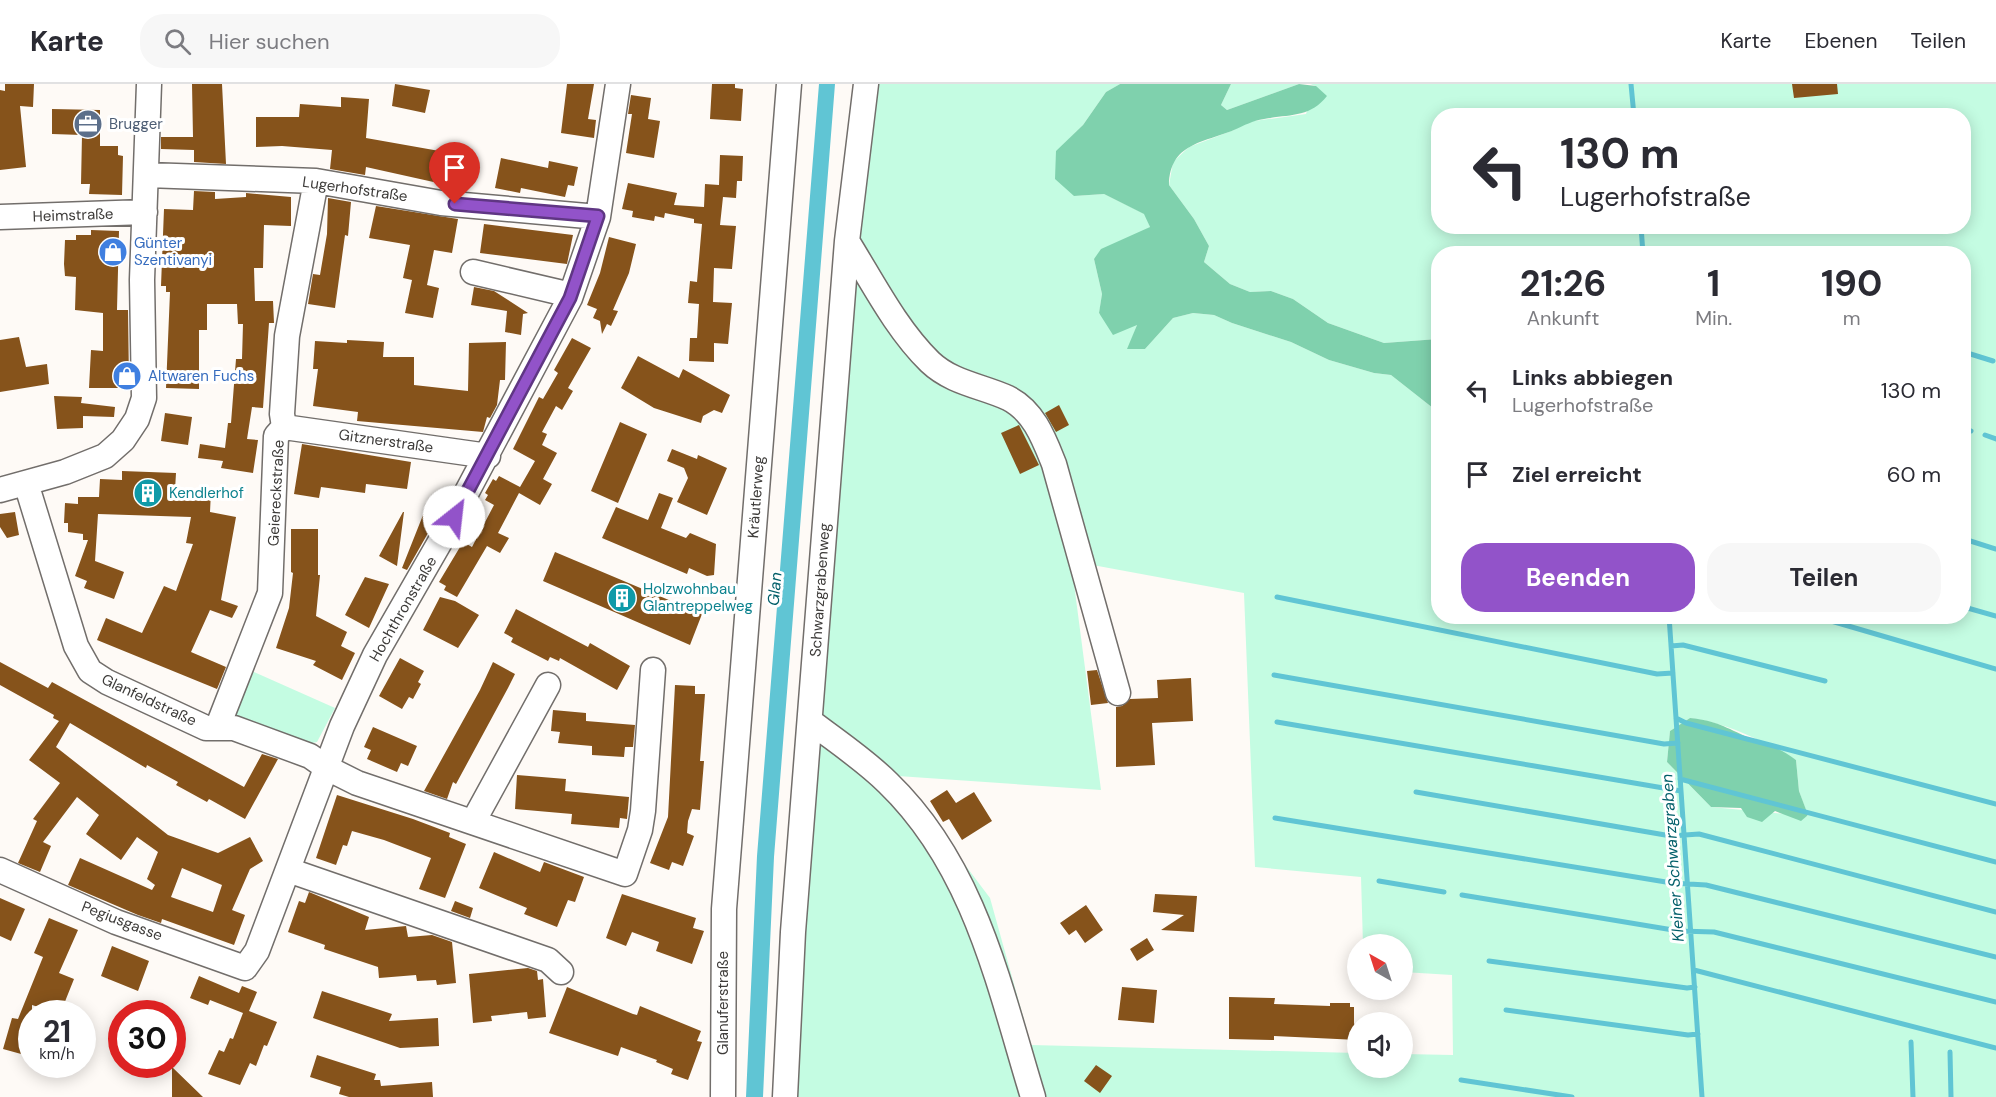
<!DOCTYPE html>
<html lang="de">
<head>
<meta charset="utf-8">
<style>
	body { margin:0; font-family:"DM Sans",sans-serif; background:#f7f7f7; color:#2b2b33; height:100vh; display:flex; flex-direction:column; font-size:22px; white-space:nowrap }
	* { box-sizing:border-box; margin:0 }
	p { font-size:20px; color:#7c7c81 }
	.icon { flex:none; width:33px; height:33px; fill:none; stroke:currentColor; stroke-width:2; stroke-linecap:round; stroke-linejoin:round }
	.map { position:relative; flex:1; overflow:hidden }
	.sheet { position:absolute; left:1431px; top:162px; width:540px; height:378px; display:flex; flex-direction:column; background:#fff; border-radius:24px; box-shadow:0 3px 15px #0003 }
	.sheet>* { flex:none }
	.guide { position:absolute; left:1431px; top:24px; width:540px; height:126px; border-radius:24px; box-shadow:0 3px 15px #0003; background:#fff; color:#2b2b33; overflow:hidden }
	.needle { width:39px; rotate:321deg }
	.tools { position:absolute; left:1347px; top:850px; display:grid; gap:12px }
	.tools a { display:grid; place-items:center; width:66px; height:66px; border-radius:50%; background:#fff; box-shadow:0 3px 15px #0003; font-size:30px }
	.speed { position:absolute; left:18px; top:916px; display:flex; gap:12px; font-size:30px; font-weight:700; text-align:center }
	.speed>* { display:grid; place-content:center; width:78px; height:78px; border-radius:50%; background:#fff; box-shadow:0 3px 15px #0003; line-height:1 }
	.speed small { font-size:15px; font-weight:400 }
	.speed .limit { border:9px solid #d22; background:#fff; color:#111 }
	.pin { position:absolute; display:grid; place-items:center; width:51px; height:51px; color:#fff; margin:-62px -26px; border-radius:50% 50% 50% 0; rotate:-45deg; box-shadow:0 0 6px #0007 }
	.pin .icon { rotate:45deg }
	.me { position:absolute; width:66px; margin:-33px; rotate:29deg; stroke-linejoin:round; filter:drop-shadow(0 0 4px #0008) }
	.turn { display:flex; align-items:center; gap:21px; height:126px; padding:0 30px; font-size:27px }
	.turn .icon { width:78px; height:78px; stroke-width:2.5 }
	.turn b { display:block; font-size:42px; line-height:51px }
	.eta { display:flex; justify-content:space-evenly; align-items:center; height:102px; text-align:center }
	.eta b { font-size:36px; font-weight:700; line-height:42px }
	.button { display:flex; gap:12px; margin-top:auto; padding:12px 30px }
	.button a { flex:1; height:69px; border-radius:24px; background:#9253c9; color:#fff; font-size:24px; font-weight:700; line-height:69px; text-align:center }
	.button a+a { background:#f7f7f7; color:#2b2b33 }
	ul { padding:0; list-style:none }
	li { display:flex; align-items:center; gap:18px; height:84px; padding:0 30px }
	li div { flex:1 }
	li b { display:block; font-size:22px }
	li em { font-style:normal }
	header { display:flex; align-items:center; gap:36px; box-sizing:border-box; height:84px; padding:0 30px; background:#fff; border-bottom:2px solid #e1e1e2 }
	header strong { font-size:28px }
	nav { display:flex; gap:33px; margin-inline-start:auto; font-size:21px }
	.search { width:420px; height:54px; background:#f7f7f7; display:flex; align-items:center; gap:15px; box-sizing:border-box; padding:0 21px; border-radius:24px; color:#7c7c81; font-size:22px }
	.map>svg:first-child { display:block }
</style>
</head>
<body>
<header>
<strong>Karte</strong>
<div class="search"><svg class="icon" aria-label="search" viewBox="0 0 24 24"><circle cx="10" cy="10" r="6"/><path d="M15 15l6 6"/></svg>Hier suchen</div>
<nav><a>Karte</a><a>Ebenen</a><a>Teilen</a></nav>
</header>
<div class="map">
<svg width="1996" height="1013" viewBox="0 0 1996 1013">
	<rect width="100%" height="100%" fill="#fefaf6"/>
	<path fill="#c4fce2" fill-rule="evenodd" d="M868,0H1120L1106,8L1083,41L1056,68L1074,112L1104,110L1145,130L1150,143L1094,175L1102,210L1099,230L1137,241L1128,265H1145L1173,234L1193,229L1214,231L1232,239L1291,258L1329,276L1374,289L1391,291L1438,328V532H1964V170H1438V255L1384,259L1328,239L1293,215L1271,207L1250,208L1230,200L1204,178L1209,162L1194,135L1169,101L1173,78L1189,63L1234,46L1247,38L1306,30L1316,2L1310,0H1996V1013H790ZM1438,32H1964V142H1438ZM1071,477L1244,509L1255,783L1361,793L1363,861H1402L1403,888L1452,891L1453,971L1403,970L1402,984H1358L1357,969L1031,961L990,814L898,692L1101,706ZM1690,634C1728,639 1763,657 1796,676L1799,707L1808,732L1711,723L1667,678L1670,647Z
		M1231,0H1299L1227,26L1221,21Z
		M245,584L335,624L317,658L302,661L231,630Z"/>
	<path fill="#7fd1ad" d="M1120,0H1231L1221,21L1227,26L1299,0L1316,2L1327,12C1310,34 1289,30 1264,35C1252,37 1245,41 1234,46C1203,59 1170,59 1169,101L1194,135L1209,162L1204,178L1230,200L1250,208L1271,207L1293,215L1328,239L1384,259L1438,255V328L1391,291L1374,289L1329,276L1291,258L1232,239L1214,231L1193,229L1173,234L1145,265H1127L1137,241L1113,251L1099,229L1102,210L1094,175L1101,165L1150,143L1144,130L1104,110L1074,112L1055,95L1056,67L1083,41L1106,8Z
		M1690,634C1717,637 1725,643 1749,654C1768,662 1778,662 1796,676L1799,707L1808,731L1801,737L1775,727L1762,738L1747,733L1741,724L1711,723L1667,678L1670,647Z"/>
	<path fill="#60c5d4" d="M819,0H835L774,773L763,1013H746L757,772Z"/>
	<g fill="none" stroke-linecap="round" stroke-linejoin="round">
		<path stroke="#60c5d4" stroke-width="5" d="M1631,0L1634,32
			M1641,142L1643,170
			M1964,268L1993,277
			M1964,344L1971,347
			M1985,351L1996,355
			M1964,455L1996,465
			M1277,513L1657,590L1673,589
			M1964,523L1996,532
			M1669,532L1702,1013
			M1814,532L1996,585
			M1671,562L1683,561L1825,597
			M1274,591L1664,660L1678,659
			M1676,634L1686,639L1996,720
			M1277,638L1681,707
			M1680,695L1996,778
			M1416,708L1671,752L1699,750L1996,828
			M1275,734L1672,799L1706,801L1996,873
			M1379,797L1444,808
			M1462,811L1679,847L1714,848L1996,918
			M1489,877L1687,904L1695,903
			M1694,886L1996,964
			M1506,926L1688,951L1698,950
			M1911,958L1913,1013
			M1950,968L1951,1013
			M1461,996L1572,1013"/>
	</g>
	<path fill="#86531b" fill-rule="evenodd" d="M5,0H34L33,23L20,22L26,83L0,86V6L5,7Z
		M192,0H222L226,80L194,78V66L161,65V53H193Z
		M395,0L430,6L425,29L392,22Z
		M567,0H594L588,35L596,36L594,54L561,49Z
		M712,0H735V4L743,5L741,37L710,35Z
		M1792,0H1837L1838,10L1794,14Z
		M631,11L651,14L648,35L660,37L654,74L626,69L632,30H628Z
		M341,13L369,15L366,54L462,71L456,103L366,83L365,91L330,85L332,66L282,62L256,63V33H299L300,20L341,23Z
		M52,25L100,26V62H118V71L123,72L122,111L89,110L90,100H81L82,51L52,50Z
		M720,71L743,72L742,97H737L736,114L723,113L720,141L736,142L732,185L714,184L713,218L732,219L728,260L714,259V278L689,277L690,254H697L699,220L688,219L690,197L697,198L702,140L694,139V135L665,129L664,134L655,132L654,137L632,133L633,127L622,125L628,99L677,109L674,121L704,123L705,100L719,101Z
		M501,74L548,84L549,77L578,83L574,102L568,101L565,113L521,104L520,109L495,104Z
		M194,107L215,108V115L246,113V109L291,113V142L264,141L263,184H254L255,217H273L274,239H269L263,324L252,323L247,355L258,356L253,389L221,384L223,377L198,374L200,360L225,364L228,339H231L236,275H242L243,240H238L237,220H207V246H199V305L166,304L170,208H166V202H161L164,125L193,126Z
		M328,114L351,118L348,152L345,151L335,224L308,220L313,190L320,191L327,150Z
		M376,122L458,135L452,169L434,166L427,201L439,204L433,234L405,229L412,196L403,194L410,161L369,154Z
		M484,140L573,151L567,180L480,169Z
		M91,146L119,147L117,226H128L129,298L127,304H89L91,266L103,267V229L75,226L76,193L65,192L64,180L65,156H76V151H91Z
		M609,153L636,160L629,189L613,226L618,227L611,242L607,240L602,250L600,237L593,234L597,225L587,221L600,189Z
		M474,203L494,207L528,229L523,230L521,251L505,248L507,227L471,221Z
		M19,253L26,283L47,280L49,300L0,308V256Z
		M572,254L591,264L568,304L573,307L562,326L556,322L542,348L547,350L542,361L557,369L543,395L552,400L540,421L519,409L498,449L509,454L500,469L487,462L457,513L444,506L446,502L439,498L463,458L472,463L494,421L485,416L488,411L485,409L493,395L496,397L499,392L520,403L535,377L513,365L539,313L543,315L558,289L554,286Z
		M347,256L384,258L383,273H414V301L468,307L469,259L506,258L505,296H500L497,321L490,334L487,333L483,348L357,337L358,328L313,322L318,285H313L315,257L347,259Z
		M638,272L679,294L683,285L730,311L722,329L714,326L703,332L701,339L654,324L621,304Z
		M54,312L82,313L81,319L115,323L114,333L83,332V344L57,345Z
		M1059,321L1069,341L1056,348L1045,329Z
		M165,329L192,333L188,361L161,357Z
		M620,338L647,350L618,419L591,407Z
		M1019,341L1039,381L1020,390L1001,349Z
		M302,360L411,378L407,405L366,400L365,409L321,403L319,414L294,410Z
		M672,365L697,375L698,371L727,384L707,431L677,418L688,394L684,384L667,377Z
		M122,387L176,389L175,406L211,407L210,428L236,433L221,516L238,522L232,534L210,526L191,568L226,583L217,605L97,556L106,534L142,549L164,502L176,507L193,460L186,459L191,433L98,430L95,477L124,488L114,515L84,504L87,497L75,492L88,456H83V450L68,448V439H64L65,419L78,420V413H99L100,395L122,396Z
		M659,409L673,414L661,444L686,454L690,449L716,460L714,491L707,492L689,484L687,490L602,454L616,423L648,436Z
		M427,421L440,428L407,486L402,484Z
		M15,428L19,451L7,454L0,443V430Z
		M403,428H404L397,482L379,472Z
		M291,445H318V491H320L316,532L347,548L341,562L355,569L342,596L313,581L316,577L276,564L289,524L293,489L291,488Z
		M555,468L702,530L690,561L543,497Z
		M365,493L389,500L369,544L345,531Z
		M440,513L455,517L479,531L458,564L423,546Z
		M516,525L588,563L590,559L630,582L617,606L560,574L559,577L550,573L548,577L511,558L513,554L504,549Z
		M400,574L424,587L418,598L421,600L413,615L409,613L402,625L379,612Z
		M0,578L48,604L52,598L244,703L262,670L278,675L245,735L209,715L207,718L176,701L178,698L147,681L146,684L70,639L56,663L168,751L218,769L250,753L263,777L250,785L232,826L245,831L234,861L162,835L161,839L138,831L68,801L80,774L152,806L155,801L147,795L158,768L137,753L121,776L86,750L99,731L77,713L43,758L51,762L40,788L18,779L37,737L33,735L60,699L29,676L59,637L53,634L54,631L0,601ZM182,784L222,801L213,828L171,813Z
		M493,578L515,590L508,604L456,700L453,698L447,715L424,707L480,606Z
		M1097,586L1108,619L1091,621L1087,587Z
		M1191,594L1193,637L1152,639L1155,681L1116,683V623L1122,622L1130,615L1158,614L1157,596Z
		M675,601L695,602V610H705L700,677H704L700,726L692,725L688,737L687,749L694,752L683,782L672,778L669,786L650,779L668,733Z
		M553,626L586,629V637L635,641L633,663H625L624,673L592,671V662L558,659L560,648L551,647Z
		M373,643L417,662L408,682L401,679L397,688L367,675L371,666L364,663Z
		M517,691L566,695L565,707L629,713L627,735L620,734L619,744L571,740L572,730L515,725Z
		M947,706L956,719L974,708L992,737L962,756L949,735L943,738L930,717Z
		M337,711L413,735L450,749L449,753L466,760L445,814L419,805L431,774L384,756L352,747L347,762L343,761L336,781L316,774Z
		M494,768L540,788L544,778L584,793L575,818L568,816L557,843L524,830L527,824L479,804Z
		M309,808L369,833L365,846L406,842L408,853L432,851L452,858L456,899L437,901L436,896L417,897L416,891L379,894L378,883L324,865L325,861L288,848L299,817L305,819Z
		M622,810L696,834L693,844L704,847L692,880L656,867L659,858L632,848L626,862L606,854Z
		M1155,810L1197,812L1194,848L1161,846L1184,831L1153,828Z
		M0,814L25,825L11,857L0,852Z
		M455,817L473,824L470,834L451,827Z
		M1086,821L1103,846L1085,859L1076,846L1069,851L1060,839Z
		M49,834L78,846L59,889L74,895L60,930L32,921V973L3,965L12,934L18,935L43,873L34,869Z
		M1147,854L1154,866L1137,877L1130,865Z
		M112,862L149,877L138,907L101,892Z
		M528,884L537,887L538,896L543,895L546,933L528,935L527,928L491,932L492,937L473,939L469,890Z
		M199,892L239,909L242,902L257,908L249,927L277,938L267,962L264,961L256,982L250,979L240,1001L208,990L219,966L224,968L230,954L233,955L243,929L210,916L208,921L190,914Z
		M567,903L633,930L637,931L640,922L701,947L697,957L702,958L688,996L671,990L673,985L656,978L657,976L621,963L618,972L549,949Z
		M1122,903L1157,906L1154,939L1118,936Z
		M322,907L392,930L389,937L438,934L439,962L400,964L313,934Z
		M1229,913L1275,914L1274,920L1330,922V919H1350V923H1354V939L1358,956L1274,952V956L1229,955Z
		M317,971L376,990L374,996H380L381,1002L432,998L433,1013H349L339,1010L341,1003L310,993Z
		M1096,981L1112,992L1100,1009L1084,997Z
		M172,983L203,1013H172Z"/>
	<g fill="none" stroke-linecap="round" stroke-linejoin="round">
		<g stroke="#726e6b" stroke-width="27">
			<path id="minor" d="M147,91L316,97L441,119L598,133
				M0,133L145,128
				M847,157C872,197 896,245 930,278C952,299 982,302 1008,314C1034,327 1044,355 1054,380L1118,609
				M473,188L571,211
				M284,343L488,372
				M26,399L76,562L90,587L107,598L206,644H234L310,672L327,684L357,699L625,790L640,746L643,727L653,586
				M0,406L65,388L105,372L123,356L137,335L144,314L142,196L149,0
				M810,637C836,657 865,676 888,699C975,783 999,902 1033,1013
				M218,642L270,509L276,352L284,343L282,330L287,252L316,97
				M473,738L548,601
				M0,786L116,838L245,884L257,867L342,642L375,571L444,451L570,214L598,133L618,0
				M288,786L548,876L561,888
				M723,1013L724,825L789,0
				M785,1013L793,848L847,157L866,0"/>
		</g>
		<use href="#minor" stroke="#fff" stroke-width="24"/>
	</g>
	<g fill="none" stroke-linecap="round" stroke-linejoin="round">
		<g stroke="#5f3683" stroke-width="15">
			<path id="route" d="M454,433L570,214L598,132L455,120"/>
		</g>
		<use href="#route" stroke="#9253c9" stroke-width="10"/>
	</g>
	<defs>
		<g id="office-disc" transform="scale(1.5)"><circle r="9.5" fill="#5c6f8a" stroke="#fff"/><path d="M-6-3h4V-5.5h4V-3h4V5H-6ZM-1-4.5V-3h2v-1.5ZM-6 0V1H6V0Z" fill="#fff"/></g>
		<g id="shop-disc" transform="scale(1.5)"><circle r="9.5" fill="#3f7fe0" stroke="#fff"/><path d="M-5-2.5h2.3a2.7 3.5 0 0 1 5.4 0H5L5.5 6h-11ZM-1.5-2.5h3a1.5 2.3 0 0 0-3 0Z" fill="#fff"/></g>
		<g id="building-disc" transform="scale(1.5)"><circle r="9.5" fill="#0f9aa8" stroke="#fff"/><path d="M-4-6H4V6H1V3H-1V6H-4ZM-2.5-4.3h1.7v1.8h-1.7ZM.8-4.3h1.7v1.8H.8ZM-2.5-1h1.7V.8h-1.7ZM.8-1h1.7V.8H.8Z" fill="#fff"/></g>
	</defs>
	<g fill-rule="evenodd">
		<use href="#office-disc" x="88" y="40"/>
		<use href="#shop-disc" x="113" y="168"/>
		<use href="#shop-disc" x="127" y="292"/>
		<use href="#building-disc" x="148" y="409"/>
		<use href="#building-disc" x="622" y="514"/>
	</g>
	<g text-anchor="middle" stroke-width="6" stroke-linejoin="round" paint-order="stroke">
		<g font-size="15" fill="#4e5e75" stroke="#fff" text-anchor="start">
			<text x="109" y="45">Brugger</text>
		</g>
		<g font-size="15" fill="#3d3b39" stroke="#fff">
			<text transform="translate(355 105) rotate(8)" y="5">Lugerhofstraße</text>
			<text transform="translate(73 131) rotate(-2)" y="5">Heimstraße</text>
			<text transform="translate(386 357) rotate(8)" y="5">Gitznerstraße</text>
			<text transform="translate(276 409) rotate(-87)" y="5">Geiereckstraße</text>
			<text transform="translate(756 413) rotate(-86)" y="5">Kräutlerweg</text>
			<text transform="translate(820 506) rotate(-86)" y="5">Schwarzgrabenweg</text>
			<text transform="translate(403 525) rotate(-60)" y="5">Hochthronstraße</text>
			<text transform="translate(149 616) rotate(25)" y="5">Glanfeldstraße</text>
			<text transform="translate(122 837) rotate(21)" y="5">Pegiusgasse</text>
			<text transform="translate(723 919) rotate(-90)" y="5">Glanuferstraße</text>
		</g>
		<g font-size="15" fill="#366cbe" stroke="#fff" text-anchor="start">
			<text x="134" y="164">Günter<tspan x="134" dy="17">Szentivanyi</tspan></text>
			<text x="148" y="297">Altwaren Fuchs</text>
		</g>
		<g font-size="15" fill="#0d838f" stroke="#fff" text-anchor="start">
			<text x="169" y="414">Kendlerhof</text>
			<text x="643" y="510">Holzwohnbau<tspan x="643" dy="17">Glantreppelweg</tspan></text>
		</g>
		<g font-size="16" font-style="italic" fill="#005e69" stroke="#fff">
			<text transform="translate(774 505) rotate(-85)" y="6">Glan</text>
			<text transform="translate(1672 774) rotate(-94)" y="6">Kleiner Schwarzgraben</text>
		</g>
	</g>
</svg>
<div class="tools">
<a><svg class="needle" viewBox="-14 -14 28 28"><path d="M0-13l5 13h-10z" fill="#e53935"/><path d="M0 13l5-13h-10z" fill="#7c7c81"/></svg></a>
<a><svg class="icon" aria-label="sound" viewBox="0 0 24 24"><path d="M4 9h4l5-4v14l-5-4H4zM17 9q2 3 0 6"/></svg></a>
</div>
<div class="speed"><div>21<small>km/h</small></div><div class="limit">30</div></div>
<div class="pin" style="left:455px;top:120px;background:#d93025"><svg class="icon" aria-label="arrive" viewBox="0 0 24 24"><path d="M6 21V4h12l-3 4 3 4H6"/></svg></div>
<svg class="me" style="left:454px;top:433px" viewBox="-20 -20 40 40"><circle r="19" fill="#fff"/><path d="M0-13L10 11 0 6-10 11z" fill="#9253c9"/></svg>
<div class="guide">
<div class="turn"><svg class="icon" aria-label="left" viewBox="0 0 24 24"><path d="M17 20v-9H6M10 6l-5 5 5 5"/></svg><div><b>130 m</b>Lugerhofstraße</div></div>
</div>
<section class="sheet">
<div class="eta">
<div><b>21:26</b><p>Ankunft</p></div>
<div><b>1</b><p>Min.</p></div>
<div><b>190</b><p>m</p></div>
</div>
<ul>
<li><svg class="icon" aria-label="left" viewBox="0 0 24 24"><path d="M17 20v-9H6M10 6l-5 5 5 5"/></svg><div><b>Links abbiegen</b><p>Lugerhofstraße</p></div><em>130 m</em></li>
<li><svg class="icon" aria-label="arrive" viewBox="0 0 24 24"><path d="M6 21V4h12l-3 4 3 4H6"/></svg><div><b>Ziel erreicht</b></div><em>60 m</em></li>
</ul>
<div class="button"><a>Beenden</a><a>Teilen</a></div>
</section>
</div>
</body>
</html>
